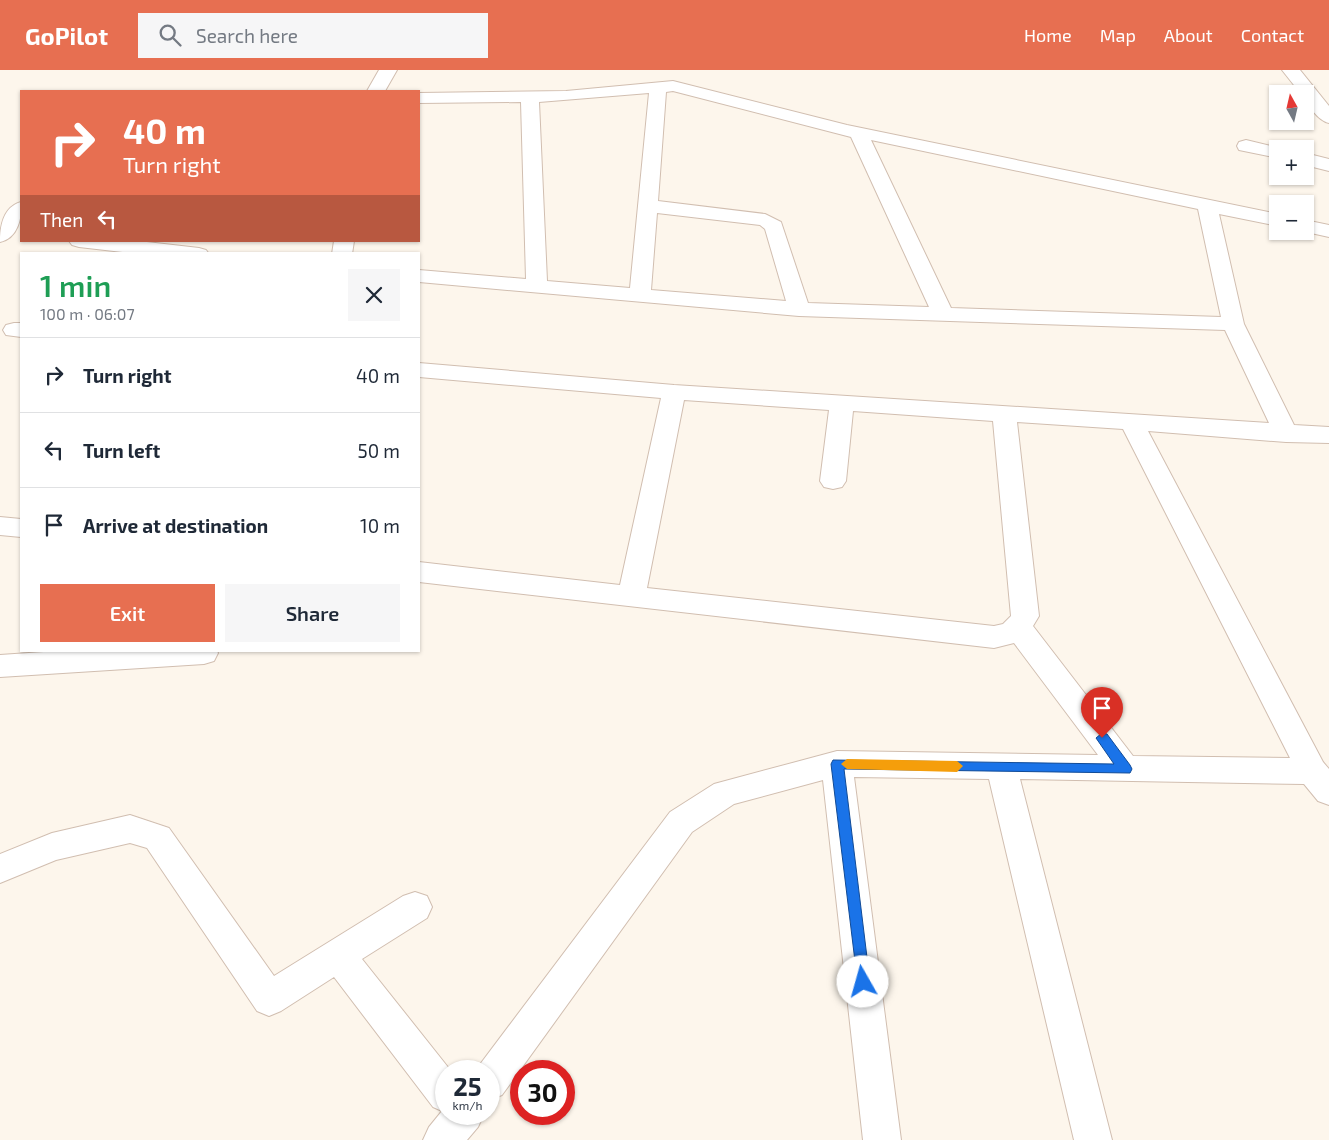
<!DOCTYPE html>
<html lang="en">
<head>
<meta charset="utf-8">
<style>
	body { margin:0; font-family:"Exo 2",sans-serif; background:#f6f6f7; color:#1f2937; height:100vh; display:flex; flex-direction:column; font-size:19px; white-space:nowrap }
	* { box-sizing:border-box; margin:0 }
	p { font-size:16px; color:#747a83 }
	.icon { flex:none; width:28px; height:28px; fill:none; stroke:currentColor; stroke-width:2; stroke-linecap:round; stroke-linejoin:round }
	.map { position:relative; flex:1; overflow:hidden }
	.details { position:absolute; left:20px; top:182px; width:400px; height:400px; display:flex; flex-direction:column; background:#fff; border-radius:0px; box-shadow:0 1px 4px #0004 }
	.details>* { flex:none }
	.hud { position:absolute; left:20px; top:20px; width:400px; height:152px; border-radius:0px; box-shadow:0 1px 4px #0004; background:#e76f51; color:#fff; overflow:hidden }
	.needle { width:32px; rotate:352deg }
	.tools { position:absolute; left:1269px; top:15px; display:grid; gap:10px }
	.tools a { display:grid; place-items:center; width:45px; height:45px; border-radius:0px; background:#fff; box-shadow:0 1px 4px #0004; font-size:25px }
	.speed { position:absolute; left:435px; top:990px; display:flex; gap:10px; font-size:25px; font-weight:700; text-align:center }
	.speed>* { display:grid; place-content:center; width:65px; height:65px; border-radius:50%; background:#fff; box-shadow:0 1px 4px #0004; line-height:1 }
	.speed small { font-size:12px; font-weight:400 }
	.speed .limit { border:8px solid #d22; background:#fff; color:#111 }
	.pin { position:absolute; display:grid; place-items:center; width:42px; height:42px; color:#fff; margin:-51px -21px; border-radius:50% 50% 50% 0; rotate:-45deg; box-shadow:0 0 5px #0007 }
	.pin .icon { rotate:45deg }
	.me { position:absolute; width:55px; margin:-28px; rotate:353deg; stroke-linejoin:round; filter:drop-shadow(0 0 4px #0008) }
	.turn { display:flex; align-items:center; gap:18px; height:105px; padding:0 20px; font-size:22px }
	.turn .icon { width:65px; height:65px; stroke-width:2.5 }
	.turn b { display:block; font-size:35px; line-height:42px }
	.then { display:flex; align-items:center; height:48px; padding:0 20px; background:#0003; gap:10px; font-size:19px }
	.round { display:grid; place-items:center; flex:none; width:52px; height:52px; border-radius:0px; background:#f6f6f7 }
	.headline { display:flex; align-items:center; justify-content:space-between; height:85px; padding:0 20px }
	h1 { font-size:30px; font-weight:600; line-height:38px; color:#1e9e55 }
	.cta { display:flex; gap:10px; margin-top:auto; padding:10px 20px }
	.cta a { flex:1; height:58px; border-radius:0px; background:#e76f51; color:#fff; font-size:20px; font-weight:600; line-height:58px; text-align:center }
	.cta a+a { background:#f6f6f7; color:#1f2937 }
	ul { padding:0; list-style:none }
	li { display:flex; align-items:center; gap:15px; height:75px; padding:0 20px; border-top:1px solid #e0e1e3 }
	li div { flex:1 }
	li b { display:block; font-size:19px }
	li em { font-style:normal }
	header { display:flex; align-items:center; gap:30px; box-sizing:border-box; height:70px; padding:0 25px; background:#e76f51; color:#fff }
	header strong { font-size:24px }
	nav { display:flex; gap:28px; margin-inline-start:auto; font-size:18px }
	.search { width:350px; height:45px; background:#f6f6f7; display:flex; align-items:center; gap:12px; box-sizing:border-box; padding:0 18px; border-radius:0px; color:#747a83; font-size:19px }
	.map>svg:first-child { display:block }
</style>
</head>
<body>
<header>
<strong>GoPilot</strong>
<div class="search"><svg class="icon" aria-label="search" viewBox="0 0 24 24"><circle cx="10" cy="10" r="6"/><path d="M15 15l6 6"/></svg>Search here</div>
<nav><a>Home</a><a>Map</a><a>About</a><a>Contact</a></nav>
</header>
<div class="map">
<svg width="1329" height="1070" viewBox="0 0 1329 1070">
	<rect width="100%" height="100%" fill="#fdf6ec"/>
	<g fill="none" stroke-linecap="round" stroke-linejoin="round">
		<g stroke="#d1beb0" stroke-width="2">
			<path id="minor" d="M379,0H397L385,21H367Z
				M1282,0H1300L1329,36V53C1319,51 1305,34 1305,24H1301Z
				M673,11L847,55L1278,144V156L1219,144L1244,254L1294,355L1329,357V373L1286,372L1148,361L1323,692L1329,699V735L1318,731L1304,714L1020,709L1112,1070H1074L989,709L854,707L901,1070H863L823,710L734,734L692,762L502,1025L489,1030V1001H475L670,742L714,714L837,681L1098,685L1014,573L994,578L419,512V492L620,515L661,328L419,307V293L674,315L1269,353L1225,260L799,246L419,212V200L526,209L521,32L419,33V23L566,21ZM673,21L851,67L929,237L808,233L781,152L765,144L658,131L666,22ZM649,23L630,218L547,211L539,32ZM871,70L1198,139L1221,247L951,238ZM657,143L760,155L765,159L786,231L651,220ZM684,330L829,340L820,411L824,417L833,419L842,417L846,411L853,341L993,351L1011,546L1003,554L994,556L647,518ZM1017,352L1123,359L1290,688L1133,686L1033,556L1039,546Z
				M1246,70L1283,79H1278V88L1239,80L1237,76L1239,72Z
				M1305,83L1329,89V101L1305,95Z
				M21,132C22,148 18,168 0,172C0,156 3,137 21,132Z
				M1305,150L1329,155V167L1302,161H1305Z
				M69,171H138L199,178L206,180L209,184H140L79,177L72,175Z
				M334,171H354L352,184H332Z
				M14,253H21V267L6,265L3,260L6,255Z
				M0,447L21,449V467L0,465Z
				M58,581H217L218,583L214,591L204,594L0,607V585Z
				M130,745L169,758L274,906L403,826L415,822L427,826L432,837L427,848L362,889L451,1001H446V1044H484L478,1057L467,1070H423L429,1057L442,1041L433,1037L334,907L281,941L269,946L257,941L147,778L130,773L56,790L0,813V784L52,763Z"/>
		</g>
		<use href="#minor" fill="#fff" fill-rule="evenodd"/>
	</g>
	<path fill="#1a73e8" stroke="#114b97" d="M1102,663L1107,664L1130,695L1132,699L1130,703L844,699L870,912L868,916L863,918L858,916L831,694L833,690L1114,694L1096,668Z"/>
	<path fill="#f59e0b" d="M847,689L957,691L963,696L957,702L847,699L841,694Z"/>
</svg>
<div class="tools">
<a><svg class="needle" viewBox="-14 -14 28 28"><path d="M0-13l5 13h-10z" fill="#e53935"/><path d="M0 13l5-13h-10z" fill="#747a83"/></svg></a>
<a>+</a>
<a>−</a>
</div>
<div class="speed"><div>25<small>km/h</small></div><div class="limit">30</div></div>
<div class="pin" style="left:1102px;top:668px;background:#d93025"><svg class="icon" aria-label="arrive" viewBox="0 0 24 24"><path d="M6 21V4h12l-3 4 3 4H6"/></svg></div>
<svg class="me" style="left:863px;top:912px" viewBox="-20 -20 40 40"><circle r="19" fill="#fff"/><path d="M0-13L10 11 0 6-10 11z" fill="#1a73e8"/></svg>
<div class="hud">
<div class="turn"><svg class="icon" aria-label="right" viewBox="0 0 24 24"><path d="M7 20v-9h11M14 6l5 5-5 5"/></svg><div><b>40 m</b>Turn right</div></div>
<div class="then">Then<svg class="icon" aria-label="left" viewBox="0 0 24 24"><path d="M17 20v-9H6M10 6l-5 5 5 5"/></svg></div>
</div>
<section class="details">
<div class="headline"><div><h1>1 min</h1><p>100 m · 06:07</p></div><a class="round"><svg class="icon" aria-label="close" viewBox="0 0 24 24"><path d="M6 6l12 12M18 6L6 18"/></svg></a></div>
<ul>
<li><svg class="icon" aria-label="right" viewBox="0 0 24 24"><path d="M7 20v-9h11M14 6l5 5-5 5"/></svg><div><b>Turn right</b></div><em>40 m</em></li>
<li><svg class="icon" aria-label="left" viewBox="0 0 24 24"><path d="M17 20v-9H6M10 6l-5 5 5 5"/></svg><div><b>Turn left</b></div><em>50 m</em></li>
<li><svg class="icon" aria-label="arrive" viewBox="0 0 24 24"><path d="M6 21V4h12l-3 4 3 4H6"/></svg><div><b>Arrive at destination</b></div><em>10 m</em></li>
</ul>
<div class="cta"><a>Exit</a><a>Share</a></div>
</section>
</div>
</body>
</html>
